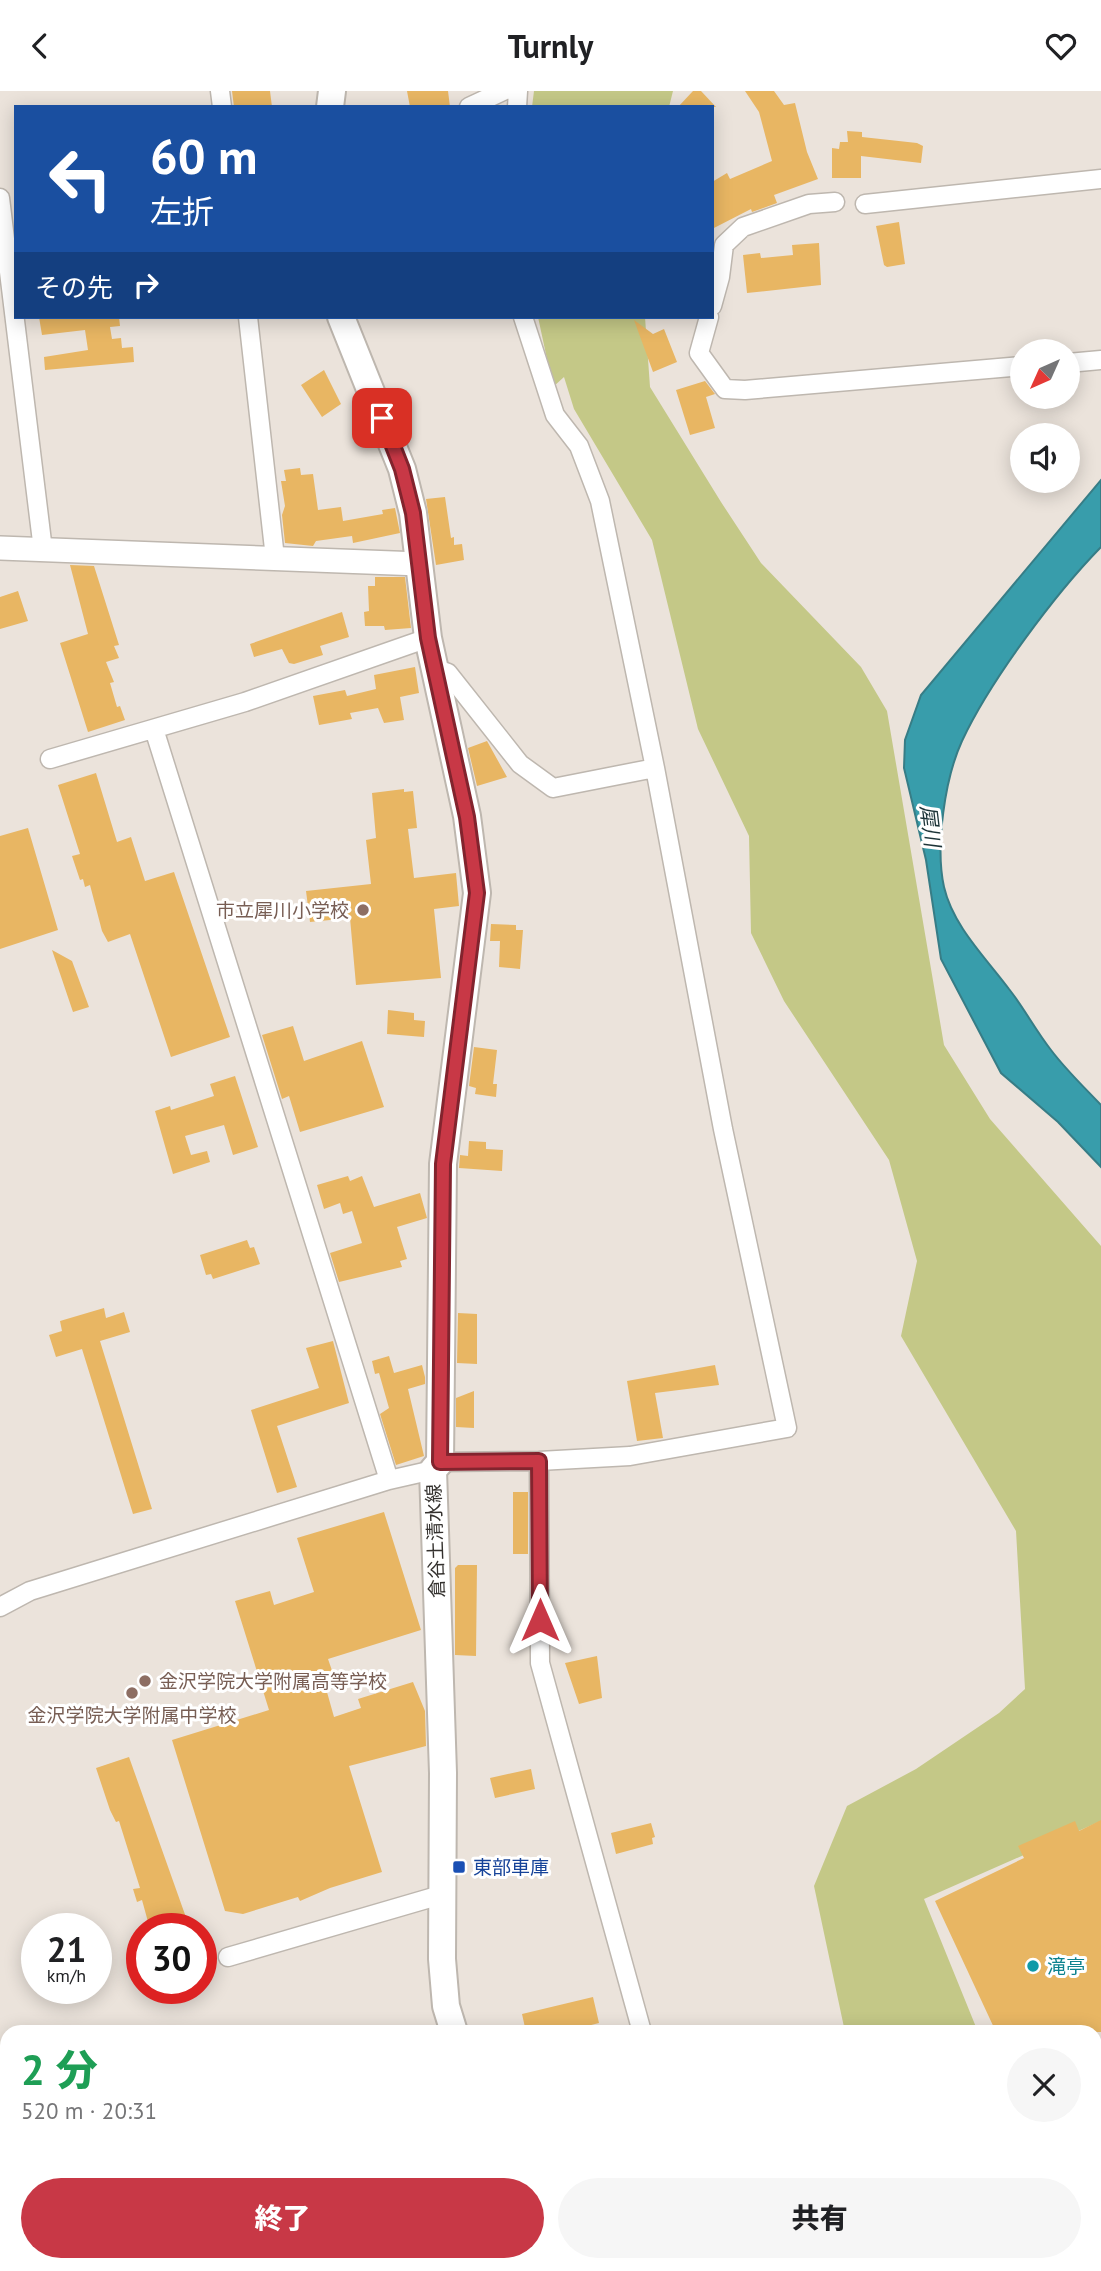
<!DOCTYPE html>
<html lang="ja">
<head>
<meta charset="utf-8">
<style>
	body { margin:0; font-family:"PT Sans","Noto Sans JP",sans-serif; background:#f6f6f6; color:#202124; height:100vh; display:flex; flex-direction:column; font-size:26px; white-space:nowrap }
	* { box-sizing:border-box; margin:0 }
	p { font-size:23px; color:#757577 }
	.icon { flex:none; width:38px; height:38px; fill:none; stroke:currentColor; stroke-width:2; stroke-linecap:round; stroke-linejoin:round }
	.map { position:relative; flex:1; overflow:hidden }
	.details { position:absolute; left:0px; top:1934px; width:1102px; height:247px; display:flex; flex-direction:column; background:#fff; border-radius:21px 21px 0 0; box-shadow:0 4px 18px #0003 }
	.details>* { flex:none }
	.top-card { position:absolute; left:14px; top:14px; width:700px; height:214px; border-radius:0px; box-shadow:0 4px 18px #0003; background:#1a4fa0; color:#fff; overflow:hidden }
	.needle { width:46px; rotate:225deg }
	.fabs { position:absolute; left:1010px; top:248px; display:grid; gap:14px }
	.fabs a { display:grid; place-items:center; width:70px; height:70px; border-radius:50%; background:#fff; box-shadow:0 4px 18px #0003; font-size:35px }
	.speed { position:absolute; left:21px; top:1822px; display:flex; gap:14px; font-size:35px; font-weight:700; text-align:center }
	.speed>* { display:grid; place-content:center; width:91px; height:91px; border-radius:50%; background:#fff; box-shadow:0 4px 18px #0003; line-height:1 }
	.speed small { font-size:18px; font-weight:400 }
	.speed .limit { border:10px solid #d22; background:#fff; color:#111 }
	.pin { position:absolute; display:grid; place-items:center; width:60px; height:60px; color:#fff; margin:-30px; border-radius:14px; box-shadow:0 4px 10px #0006 }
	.me { position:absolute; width:77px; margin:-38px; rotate:0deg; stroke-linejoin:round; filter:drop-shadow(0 0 5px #0008) }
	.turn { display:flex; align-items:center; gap:24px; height:147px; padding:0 21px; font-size:32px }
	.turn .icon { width:91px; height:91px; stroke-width:2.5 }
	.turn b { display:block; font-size:49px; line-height:60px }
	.then { display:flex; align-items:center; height:66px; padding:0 21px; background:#0003; gap:14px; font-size:26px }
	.round { display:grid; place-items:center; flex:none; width:74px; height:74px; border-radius:37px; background:#f6f6f6 }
	.headline { display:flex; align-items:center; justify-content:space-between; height:119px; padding:0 21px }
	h1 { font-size:42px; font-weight:800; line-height:52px; color:#1e9e55 }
	.button { display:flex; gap:14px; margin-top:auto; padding:14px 21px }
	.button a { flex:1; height:80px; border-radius:42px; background:#c83846; color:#fff; font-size:28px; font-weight:800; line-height:80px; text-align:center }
	.button a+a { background:#f6f6f6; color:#202124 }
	header { display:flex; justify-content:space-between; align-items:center; height:91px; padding:0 21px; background:#fff; font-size:32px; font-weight:800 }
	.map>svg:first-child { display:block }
</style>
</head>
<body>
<header><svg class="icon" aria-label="back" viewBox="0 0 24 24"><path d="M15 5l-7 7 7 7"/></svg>Turnly<svg class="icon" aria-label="heart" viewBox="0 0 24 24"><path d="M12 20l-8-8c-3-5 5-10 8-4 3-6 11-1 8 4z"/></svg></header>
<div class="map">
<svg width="1101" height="2180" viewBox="0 0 1101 2180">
	<rect width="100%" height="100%" fill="#ebe3db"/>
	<path fill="#c4c887" d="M534,0H673L669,16H532Z
		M538,226H645L650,296L721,411L761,472L861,576L887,620L944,954L990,1028L1101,1155V1730L924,1808L978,1941H845L814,1795L847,1715L916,1678L999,1622L1025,1598L1016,1440L901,1245L917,1170L889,1069L784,910L751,842L749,745L698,638L652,449L574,318L564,286L553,296Z
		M0,2095L7,2103V2174H139L143,2180H0Z
		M873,2174H1010V2180H873Z"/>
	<path fill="#389dab" stroke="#377d86" stroke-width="2" d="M1101,389V456C1055,503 990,590 962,650C945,687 935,755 944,796C953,835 986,867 1009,898C1024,917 1036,940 1051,959C1066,979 1084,996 1101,1014V1076L1058,1031L1001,982L941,868L926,769L904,677L905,649L921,604Z"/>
	<path fill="#e8b663" d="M232,0H270L272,16H234Z
		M407,0H448L450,16H410Z
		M693,0H701L716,16H678Z
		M745,0H774L784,14L795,12L807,61L818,88L774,104L777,112L752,121L751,118L712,138V91L727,82L730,88L772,70L759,21Z
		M847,40L862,41V46L917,52L923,55L921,72L861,65V87H832V57L839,58L840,51H848Z
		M899,131L905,173L887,176L884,174L876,135Z
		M819,152L821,194L747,202L743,164L760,162L761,167L793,164L792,154Z
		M39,226H119L120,235L110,236L112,248L121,247L122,257L133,256L134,271L45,279L44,266L88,259L85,239L42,244Z
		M634,229L653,243L664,238L677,271L653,281Z
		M324,279L341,313L322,326L301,294Z
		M705,290L715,303L706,306L715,337L690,344L676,299Z
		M300,377L301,384L313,383L318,419L341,416L343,430L383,423L382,419L395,417L400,442L353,452L352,445L316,450L313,455L285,452L282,424L285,415L281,390H286L284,379Z
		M445,406L451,447L454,446V454L462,453L464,469L436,474L426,408Z
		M70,474L94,475L119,554L114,555L119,567L106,571L114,591L110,592L117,616L120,615L125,629L88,641L60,552L88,543Z
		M375,486H405L411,537L385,539L384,535H365L364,521L369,520L368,495H375Z
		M18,500L28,530L0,538V506Z
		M342,521L349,546L320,555L323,564L294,573L289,572L282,558L254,566L250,553Z
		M415,576L419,602L400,606L404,629L384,632L378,617L350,622L352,628L319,634L313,605L345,599L347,605L376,598L374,584Z
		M487,650L507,686L477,695L468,657Z
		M96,682L117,751L131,746L145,790L174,781L230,946L171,966L130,843L108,851L102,840L90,794L85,796L83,788L80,789L72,765L80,763L58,694Z
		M404,698V701L413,700L417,737L408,738L414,787L456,782L459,815L434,818L441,887L356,894L350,827L310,831L306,800L371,793L366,749L376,747L372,702Z
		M28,737L58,839L0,858V745Z
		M491,833L516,834V839H523L520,878L499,876L500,850H490Z
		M52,859L72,870L89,916L73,921Z
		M388,919L414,922V929L425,930L424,946L387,943Z
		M293,935L304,970L362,950L384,1016L300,1041L289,1005L282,1008L262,944Z
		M474,956L497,959L493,993H497L496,1006L475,1003L476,997L469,995Z
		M235,985L258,1056L233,1064L224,1034L185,1045L191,1064L207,1060L210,1071L173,1083L155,1020L170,1015L171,1019L214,1005L210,993Z
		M469,1050L486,1051V1058L503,1059L502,1080L459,1077L460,1064L468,1065Z
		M348,1085L350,1090L362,1085L374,1116L420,1102L427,1127L397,1136L407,1168L400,1170L402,1176L339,1191L330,1162L362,1152L352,1120L343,1123L340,1112L324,1118L317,1094Z
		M247,1149L250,1157L254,1156L260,1173L213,1188L211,1183L206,1184L200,1164Z
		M104,1217L106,1227L124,1221L130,1241L100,1250L152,1418L133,1423L82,1258L56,1266L49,1244L62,1240L60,1230Z
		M458,1222L477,1223V1273L457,1272Z
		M333,1250L349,1312L277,1335L297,1396L277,1402L251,1319L319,1297L306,1257Z
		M389,1265L394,1282L422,1274L425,1286V1293L408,1298L424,1365L396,1374L380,1323L389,1317L379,1282L375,1283L372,1270Z
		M715,1274L719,1294L655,1302L663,1347L637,1350L627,1290Z
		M474,1300V1337L456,1336V1307Z
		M513,1401H528V1463H513Z
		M384,1421L421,1539L328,1568L336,1591L325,1594L334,1626L361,1617L358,1608L413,1591L425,1620L426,1655L349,1675L382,1781L330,1797L300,1810L298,1806L243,1823L225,1820L172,1649L269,1619L235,1510L270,1500L274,1514L314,1501L297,1447Z
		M458,1474H477L476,1565L455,1564V1477Z
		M597,1565L602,1607L579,1613L565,1572Z
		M129,1666L188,1832L170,1838H150L142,1809L137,1811L133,1798L140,1797L119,1730L116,1731L110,1719L96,1677Z
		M531,1678L535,1698L495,1707L490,1687Z
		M1101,1729V1941H996L935,1810L1024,1767L1018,1755L1075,1730L1079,1740Z
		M651,1732L655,1746L652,1747L653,1753L616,1763L611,1742Z
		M593,1906L599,1932L564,1941H526L522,1923Z"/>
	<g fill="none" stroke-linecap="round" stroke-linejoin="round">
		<g stroke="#beb7af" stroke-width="21">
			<path id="minor" d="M220,0L222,16
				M469,16L503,0
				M517,16L518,0
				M0,107L43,459
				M865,113L1101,88
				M712,215L720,186L724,154L743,136L809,113L835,111
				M248,226L275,467
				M523,226L555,324L579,355L600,410L655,677
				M709,226L699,262L725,298L745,299L1022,275
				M1068,272L1101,269
				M434,577L448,582L520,673L553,697L655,677L723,1038L787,1337L630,1365L539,1370L440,1371
				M154,638L389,1389
				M50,668L245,611L428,547
				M539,1370L540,1572L642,1941
				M0,1516L30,1500L389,1389L433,1379
				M228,1866L444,1803
				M277,2174L279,2180
				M442,2174L444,2180
				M707,2174L709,2180
				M470,2180L492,2174"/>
		</g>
		<g stroke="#beb7af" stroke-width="26">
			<path id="tertiary" d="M0,457L420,473"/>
		</g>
		<g stroke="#beb7af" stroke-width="30">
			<path id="secondary" d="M330,16L332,0
				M341,226L402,378L413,422L428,547L467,725L477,802L443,1073L440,1371L433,1379L443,1682L442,1868L446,1915L454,1941
				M529,2174L531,2180"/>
		</g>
		<use href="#minor" stroke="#fff" stroke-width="18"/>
		<use href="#tertiary" stroke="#fff" stroke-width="23"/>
		<use href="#secondary" stroke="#fff" stroke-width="26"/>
	</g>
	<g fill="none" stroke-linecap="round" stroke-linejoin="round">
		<g stroke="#82242e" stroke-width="18">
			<path id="route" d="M382,327L402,378L413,422L428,547L467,726L477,802L443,1073L440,1371L539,1370L540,1529"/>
		</g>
		<use href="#route" stroke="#c83846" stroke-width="12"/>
	</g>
	<g fill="#8d6e63" stroke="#fff" stroke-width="2.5">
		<circle cx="363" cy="819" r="7"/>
		<circle cx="145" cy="1590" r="7"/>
		<circle cx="132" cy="1602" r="7"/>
	</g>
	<rect fill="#1a4fb4" stroke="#fff" stroke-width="2.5" x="452" y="1769" width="14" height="14" rx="3.5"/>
	<circle fill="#0f9aa8" stroke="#fff" stroke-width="2.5" cx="1033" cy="1875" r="7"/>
	<g text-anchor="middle" stroke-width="6" stroke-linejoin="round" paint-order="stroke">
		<g font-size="19" fill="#785e54" stroke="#fff" text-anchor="end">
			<text x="349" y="826">市立犀川小学校</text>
			<text x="159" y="1597" text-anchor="start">金沢学院大学附属高等学校</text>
			<text x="132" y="1631" text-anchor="middle">金沢学院大学附属中学校</text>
		</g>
		<g font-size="19" fill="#34312e" stroke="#fff">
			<text transform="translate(435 1450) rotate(-92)" y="7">倉谷土清水線</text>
		</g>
		<g font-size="19" fill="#164399" stroke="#fff" text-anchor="start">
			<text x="473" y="1783">東部車庫</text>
		</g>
		<g font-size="19" fill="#0d838f" stroke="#fff" text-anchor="start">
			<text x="1047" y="1882">滝亭</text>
		</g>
		<g font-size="21" font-style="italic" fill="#1d3438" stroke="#fff">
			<text transform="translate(930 735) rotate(83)" y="7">犀川</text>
		</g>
	</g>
</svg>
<div class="fabs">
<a><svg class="needle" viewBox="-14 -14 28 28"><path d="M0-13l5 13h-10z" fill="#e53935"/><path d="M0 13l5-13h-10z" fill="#757577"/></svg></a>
<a><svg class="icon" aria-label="sound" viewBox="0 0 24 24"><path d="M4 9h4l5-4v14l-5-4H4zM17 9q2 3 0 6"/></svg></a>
</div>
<div class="speed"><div>21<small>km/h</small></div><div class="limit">30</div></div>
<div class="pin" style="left:382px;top:327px;background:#d93025"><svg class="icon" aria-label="arrive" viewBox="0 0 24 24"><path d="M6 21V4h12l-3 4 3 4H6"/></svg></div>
<svg class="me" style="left:540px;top:1529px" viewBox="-20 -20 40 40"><path d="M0-17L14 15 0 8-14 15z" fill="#c83846" stroke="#fff" stroke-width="4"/></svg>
<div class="top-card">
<div class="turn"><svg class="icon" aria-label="left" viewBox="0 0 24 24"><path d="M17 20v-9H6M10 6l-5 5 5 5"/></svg><div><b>60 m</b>左折</div></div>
<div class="then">その先<svg class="icon" aria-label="right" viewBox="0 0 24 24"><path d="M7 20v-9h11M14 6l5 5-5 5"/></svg></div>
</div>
<section class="details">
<div class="headline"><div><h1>2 分</h1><p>520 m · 20:31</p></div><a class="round"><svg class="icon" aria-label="close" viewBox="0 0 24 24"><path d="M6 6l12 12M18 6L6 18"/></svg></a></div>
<div class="button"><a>終了</a><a>共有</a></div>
</section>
</div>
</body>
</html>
